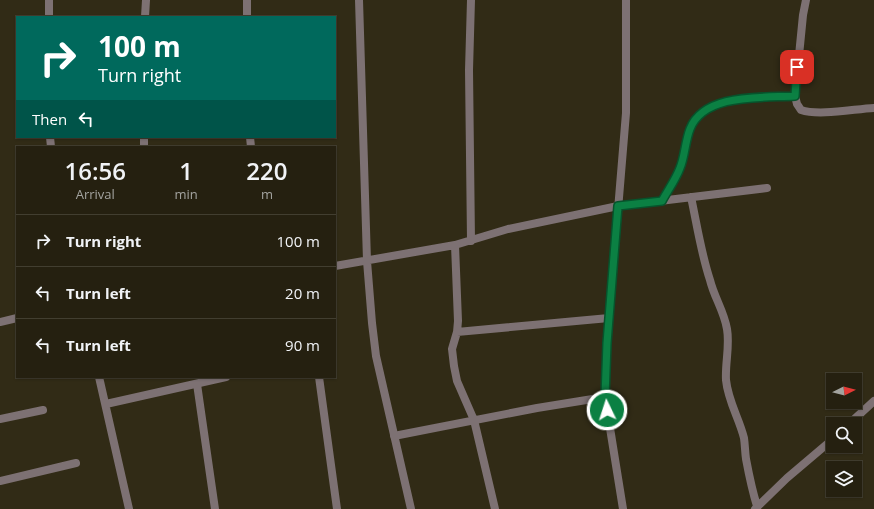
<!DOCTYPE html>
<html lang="en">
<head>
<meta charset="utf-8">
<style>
	body { margin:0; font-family:"Open Sans",sans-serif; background:#312d1e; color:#f1f3f6; height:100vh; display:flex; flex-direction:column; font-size:15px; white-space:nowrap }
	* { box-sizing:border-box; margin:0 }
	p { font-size:13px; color:#a3a39f }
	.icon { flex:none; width:22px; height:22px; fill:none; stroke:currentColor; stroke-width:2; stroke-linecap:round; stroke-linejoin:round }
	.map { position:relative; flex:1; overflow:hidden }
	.panel { position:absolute; left:16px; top:146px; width:320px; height:232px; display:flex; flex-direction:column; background:#252010; border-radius:0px; box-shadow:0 1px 3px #0004,0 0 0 1px #423e30 }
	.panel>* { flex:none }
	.banner { position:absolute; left:16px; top:16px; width:320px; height:122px; border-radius:0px; box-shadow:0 1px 3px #0004,0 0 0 1px #423e30; background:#00695c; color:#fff; overflow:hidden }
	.needle { width:26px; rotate:84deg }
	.fabs { position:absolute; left:826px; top:373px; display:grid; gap:8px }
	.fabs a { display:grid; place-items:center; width:36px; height:36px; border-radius:0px; background:#252010; box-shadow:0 1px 3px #0004,0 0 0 1px #423e30; font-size:20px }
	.pin { position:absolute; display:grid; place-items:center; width:34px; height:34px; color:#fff; margin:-17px; border-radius:8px; box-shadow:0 2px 6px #0006 }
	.me { position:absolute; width:44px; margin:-22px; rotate:356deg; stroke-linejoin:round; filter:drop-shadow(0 0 3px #0008) }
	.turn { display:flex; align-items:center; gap:14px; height:84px; padding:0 16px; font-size:18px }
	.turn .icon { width:52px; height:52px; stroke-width:2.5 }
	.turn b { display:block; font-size:28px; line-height:34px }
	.then { display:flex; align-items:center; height:38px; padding:0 16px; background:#0003; gap:8px; font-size:15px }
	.eta { display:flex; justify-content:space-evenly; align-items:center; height:68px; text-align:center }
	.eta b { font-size:24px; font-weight:600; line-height:28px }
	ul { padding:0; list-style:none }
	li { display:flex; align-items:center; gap:12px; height:52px; padding:0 16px; border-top:1px solid #423e30 }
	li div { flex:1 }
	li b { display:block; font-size:15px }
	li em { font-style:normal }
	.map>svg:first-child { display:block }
</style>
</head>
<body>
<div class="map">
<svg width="874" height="509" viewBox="0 0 874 509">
	<rect width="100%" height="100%" fill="#312b16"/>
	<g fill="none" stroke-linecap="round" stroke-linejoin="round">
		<path stroke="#7d7173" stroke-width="8" d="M247,0V17
			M359,0L367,261L372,323L376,356L411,509
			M471,0L469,70L471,241
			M806,0L803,15L795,96L797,104L801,110C819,116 854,109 874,108
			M49,17V0
			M145,17L146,0
			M50,137L51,147
			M144,137V147
			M250,137L251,147
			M691,197C697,225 701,253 710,280C714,297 724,311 727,329C730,346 725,363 726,380C728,401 739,418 744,438C745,445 745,452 746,459C749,475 752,490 757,506
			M662,201C668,190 675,180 680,168C685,156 685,142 690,129C704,93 762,98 795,96
			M455,245L458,321L457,332L452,349L454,366L457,381L474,420L495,509
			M335,266L455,245L508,229L618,206L767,188
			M0,322L17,318
			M457,332L609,318
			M99,377L129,509
			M319,377L337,509
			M197,384L215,509
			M106,404L226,377
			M0,419L43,410
			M849,424L874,401
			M394,436L537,408L605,397
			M0,481L76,463
			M623,509L605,397L607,343L626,113V0
			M755,509L787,478L833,439"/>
	</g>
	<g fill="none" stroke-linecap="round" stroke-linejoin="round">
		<g stroke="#07532c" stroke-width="10">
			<path id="route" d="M607,410L605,397L607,343L618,206L662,201C668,190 676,179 680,168C685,156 685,142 690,129C704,93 762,98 795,96L797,67"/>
		</g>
		<use href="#route" stroke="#0b8043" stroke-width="7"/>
	</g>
</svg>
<div class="fabs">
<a><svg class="needle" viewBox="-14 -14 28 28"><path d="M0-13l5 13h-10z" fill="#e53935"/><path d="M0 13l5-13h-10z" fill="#a3a39f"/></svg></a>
<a><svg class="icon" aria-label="search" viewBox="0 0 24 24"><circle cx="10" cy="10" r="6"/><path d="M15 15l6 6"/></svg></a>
<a><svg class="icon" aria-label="layers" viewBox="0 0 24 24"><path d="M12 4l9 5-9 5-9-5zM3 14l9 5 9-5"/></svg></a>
</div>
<div class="pin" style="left:797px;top:67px;background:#d93025"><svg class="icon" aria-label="arrive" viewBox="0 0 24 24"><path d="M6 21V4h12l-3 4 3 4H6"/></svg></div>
<svg class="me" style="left:607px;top:410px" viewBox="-20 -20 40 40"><circle r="17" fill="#0b8043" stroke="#fff" stroke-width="3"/><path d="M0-11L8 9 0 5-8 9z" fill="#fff"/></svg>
<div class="banner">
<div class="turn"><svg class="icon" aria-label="right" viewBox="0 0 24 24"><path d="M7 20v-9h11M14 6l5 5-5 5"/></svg><div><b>100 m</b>Turn right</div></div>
<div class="then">Then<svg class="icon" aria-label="left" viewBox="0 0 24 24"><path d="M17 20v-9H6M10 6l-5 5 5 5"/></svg></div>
</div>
<section class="panel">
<div class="eta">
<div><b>16:56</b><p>Arrival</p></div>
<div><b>1</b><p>min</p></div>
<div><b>220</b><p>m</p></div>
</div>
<ul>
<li><svg class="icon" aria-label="right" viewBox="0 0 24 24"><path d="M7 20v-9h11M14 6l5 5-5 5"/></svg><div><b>Turn right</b></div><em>100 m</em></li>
<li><svg class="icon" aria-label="left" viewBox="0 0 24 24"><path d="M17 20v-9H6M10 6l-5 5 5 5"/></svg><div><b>Turn left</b></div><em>20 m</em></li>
<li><svg class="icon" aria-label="left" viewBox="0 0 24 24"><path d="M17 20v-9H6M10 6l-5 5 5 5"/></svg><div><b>Turn left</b></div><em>90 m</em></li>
</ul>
</section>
</div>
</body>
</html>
